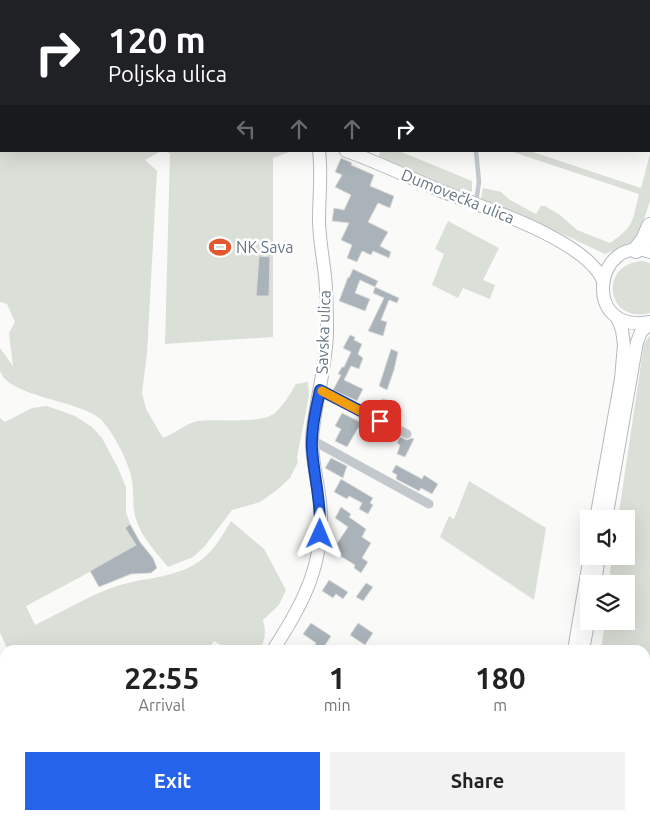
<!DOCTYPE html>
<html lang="en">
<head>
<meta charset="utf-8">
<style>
	body { margin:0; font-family:Ubuntu,sans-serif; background:#f2f2f2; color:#222; height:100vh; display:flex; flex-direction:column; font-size:19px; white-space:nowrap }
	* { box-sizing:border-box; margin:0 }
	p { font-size:16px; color:#767676 }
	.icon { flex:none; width:28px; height:28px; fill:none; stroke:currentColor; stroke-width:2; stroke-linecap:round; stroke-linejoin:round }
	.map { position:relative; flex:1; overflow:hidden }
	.side { position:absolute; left:0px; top:645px; width:650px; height:175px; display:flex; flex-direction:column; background:#fff; border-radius:15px 15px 0 0; box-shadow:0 5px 20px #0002 }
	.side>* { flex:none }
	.banner { position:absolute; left:0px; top:0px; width:650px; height:152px; box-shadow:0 5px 20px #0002; background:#202124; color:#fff; overflow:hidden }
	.controls { position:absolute; left:580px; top:510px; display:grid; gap:10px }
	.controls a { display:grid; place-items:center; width:55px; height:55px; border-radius:0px; background:#fff; box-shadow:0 5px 20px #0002; font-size:25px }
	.pin { position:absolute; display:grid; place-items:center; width:42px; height:42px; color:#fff; margin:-21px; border-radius:10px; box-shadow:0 2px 8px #0006 }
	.me { position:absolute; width:55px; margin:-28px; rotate:1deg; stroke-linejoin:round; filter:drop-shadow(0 0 4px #0008) }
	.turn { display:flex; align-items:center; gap:18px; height:105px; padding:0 25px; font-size:22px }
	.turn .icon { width:65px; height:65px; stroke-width:2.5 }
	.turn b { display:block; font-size:35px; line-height:42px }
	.lanes { display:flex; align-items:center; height:48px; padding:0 25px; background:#0003; justify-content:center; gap:25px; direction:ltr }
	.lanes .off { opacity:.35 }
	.eta { display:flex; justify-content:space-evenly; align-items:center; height:85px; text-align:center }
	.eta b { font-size:30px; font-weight:700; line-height:35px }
	.action { display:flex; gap:10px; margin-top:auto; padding:10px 25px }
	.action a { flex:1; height:58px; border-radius:0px; background:#2563eb; color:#fff; font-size:20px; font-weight:700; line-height:58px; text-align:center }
	.action a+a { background:#f2f2f2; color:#222 }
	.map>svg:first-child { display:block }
</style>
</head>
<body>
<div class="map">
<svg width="650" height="820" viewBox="0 0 650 820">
	<rect width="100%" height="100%" fill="#fafaf8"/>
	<path fill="#e8e9e9" d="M645,761L650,763V820H566L567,815H645Z"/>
	<path fill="#dadfd7" d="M0,0L205,1H1V151H161L145,160L157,171L147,353L142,393L146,409L163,438C174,434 186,423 198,421C217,418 260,425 275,413C284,405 290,394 296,384L308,382L309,396L297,457L298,462L290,478L277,490L260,502L232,510L204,547L193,557L168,567C157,553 141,537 136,519C132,507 134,493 132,481C130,464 112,429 99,418C77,400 9,397 0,371C0,365 0,355 0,348L13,366L9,333L15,322L7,304L0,302Z
		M166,151H292L273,158V337L165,344L170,154Z
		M380,151H399L472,181V196L460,193L379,156Z
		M510,151H530L641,188L650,154V201L638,237L632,242L605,254L533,220L481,198L483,188L501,192L510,200L536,214L541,206H545L560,215L577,230L610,243C634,226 632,223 639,194Z
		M448,221L499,248L483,280L495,285L490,299L463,288L458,298L432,285L444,254L435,249Z
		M642,261L650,263V313C607,324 597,265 642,261Z
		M650,335V735L645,732V650H601L605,621H626V584H609L612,556H626V519H618L644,344Z
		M47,406L75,416L92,427L102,438L118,468L126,487V512L130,524L125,528L136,545L99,567L26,606L35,625C60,613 85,598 111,588C142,576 182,580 207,555C217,545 224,533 231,521L264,549L286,590L279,605L263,620C266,631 266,640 259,650H227L226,648L214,641L207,650H8L0,633V418L5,422L32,408Z
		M469,481L546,528L534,600L440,537L449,516L454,519Z
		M0,747L5,755V815H60L50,820H0Z"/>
	<path fill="#aab3b9" stroke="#dcdcda" d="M341,158L352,163L351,165L374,175L370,186L394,196L390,208L378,203L368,222L388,232L380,246L391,252L389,258L373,251L371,255L362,251L357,262L347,258L352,245L341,240L349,223L332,221L334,208L344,210L351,195L335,187L342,175L335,172Z
		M259,256L270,257L269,296H256Z
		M353,269L378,281L375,287L360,280L355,293L370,299L365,311L339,301L348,277L349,278Z
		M375,287L399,298L397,303L389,300L381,320L387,322L383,336L368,331L384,298L373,293Z
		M350,335L355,337L354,340L362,344L358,354L363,358L359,369L351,366L344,380L363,389L357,401L333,390L341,375L338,374L342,367H344L351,352L343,348Z
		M391,349L398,352L394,370L387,390L379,386Z
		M382,399L394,402L390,416L379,413Z
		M342,413L360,422L362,418L368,421L363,431L358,428L347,447L335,441L341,429L335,426Z
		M400,437L407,440L412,438L414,439L405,457L397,454L400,445L397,443Z
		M331,458L347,466L343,478L325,468Z
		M396,465L422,479L424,475L438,484L432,494L421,488L419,491L396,479L397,475L392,472Z
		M341,479L373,498L370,503L373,505L368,514L359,509L362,503L349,496L347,499L334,492Z
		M341,507L351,514L349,517L366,529L362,537L371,543L362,558L368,562L361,573L354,568L355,565L332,551L348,527L335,518Z
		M130,524L140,542L153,558L157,568L151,573L131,574L99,587L90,571L136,545L125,528Z
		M329,580L348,592L343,599L336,594L333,598L322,591Z
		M366,583L373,587L363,601L356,597Z
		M311,623L331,636L322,650H312L316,643L303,634Z
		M358,623L373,633L365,645L350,635Z"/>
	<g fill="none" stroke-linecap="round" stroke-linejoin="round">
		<g stroke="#b3babf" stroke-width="14">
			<path id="secondary" d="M229,0L231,1
				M346,151C378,162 410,178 441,191C480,206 587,240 603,281
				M650,252C595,233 580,335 650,322
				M596,519L621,379L624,345L622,330L617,317
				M606,519L637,342L641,332L650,323
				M595,584L599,556
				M273,650C304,603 326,560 320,502C318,481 311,459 312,438C315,403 326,368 327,333C327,314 327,295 325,276C323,257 319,238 319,219C319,197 322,173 319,151
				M574,650L590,556
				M583,650L589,618
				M645,745L650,746
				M58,820L70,815
				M543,820L544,815
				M557,820L558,815"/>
		</g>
		<g stroke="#b4b9bd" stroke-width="18">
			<path id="highway" d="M636,250L644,240L650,226"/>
		</g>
		<path stroke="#c3c8cc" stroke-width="4.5" d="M467,0V1
			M476,202L479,182L476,151"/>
		<path stroke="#c3c8cc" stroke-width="9" d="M319,390L407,434
			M312,440L429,504
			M121,815L126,820"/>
		<use href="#secondary" stroke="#fff" stroke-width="12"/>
		<use href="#highway" stroke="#fff" stroke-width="16"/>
	</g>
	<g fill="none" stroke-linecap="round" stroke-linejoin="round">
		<g stroke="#184099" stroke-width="12">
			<path id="route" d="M320,534C322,505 314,478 312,449C311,429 316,409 320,390L380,421"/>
		</g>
		<use href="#route" stroke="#2563eb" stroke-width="9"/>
		<path stroke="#f59e0b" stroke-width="9" d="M322,391L360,411"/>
	</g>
	<defs>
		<g id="stadium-bare" transform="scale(1.725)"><path d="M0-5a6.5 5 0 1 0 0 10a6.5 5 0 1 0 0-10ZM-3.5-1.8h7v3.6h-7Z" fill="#e4572e" stroke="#fff" stroke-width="2.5" paint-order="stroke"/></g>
	</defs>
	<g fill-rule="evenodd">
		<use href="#stadium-bare" x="220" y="247"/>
	</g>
	<g text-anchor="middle" stroke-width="5" stroke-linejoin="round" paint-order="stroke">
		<g font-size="16" fill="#657683" stroke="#fff">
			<text transform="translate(458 196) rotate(22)" y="6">Dumovečka ulica</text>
			<text transform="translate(323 332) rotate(-88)" y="6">Savska ulica</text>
		</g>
		<g font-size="16" fill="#657683" stroke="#fff" text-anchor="start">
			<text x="236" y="253">NK Sava</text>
		</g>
	</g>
</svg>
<div class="controls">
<a><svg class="icon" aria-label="sound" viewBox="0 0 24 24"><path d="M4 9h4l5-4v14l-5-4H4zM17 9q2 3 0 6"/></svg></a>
<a><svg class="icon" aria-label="layers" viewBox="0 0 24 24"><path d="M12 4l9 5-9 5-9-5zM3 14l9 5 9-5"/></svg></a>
</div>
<div class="pin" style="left:380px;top:421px;background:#d93025"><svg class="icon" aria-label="arrive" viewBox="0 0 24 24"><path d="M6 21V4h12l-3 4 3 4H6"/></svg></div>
<svg class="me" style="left:320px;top:534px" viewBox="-20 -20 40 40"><path d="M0-17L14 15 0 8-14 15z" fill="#2563eb" stroke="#fff" stroke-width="4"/></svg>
<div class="banner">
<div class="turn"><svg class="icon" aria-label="right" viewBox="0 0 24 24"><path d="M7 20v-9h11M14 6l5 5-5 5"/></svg><div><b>120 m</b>Poljska ulica</div></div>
<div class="lanes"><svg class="icon off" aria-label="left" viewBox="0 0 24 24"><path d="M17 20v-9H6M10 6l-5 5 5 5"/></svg><svg class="icon off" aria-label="ahead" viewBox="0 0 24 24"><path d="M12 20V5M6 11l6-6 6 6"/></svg><svg class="icon off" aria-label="ahead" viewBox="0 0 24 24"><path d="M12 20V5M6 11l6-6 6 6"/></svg><svg class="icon" aria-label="right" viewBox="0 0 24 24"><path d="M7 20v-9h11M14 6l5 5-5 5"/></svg></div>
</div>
<section class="side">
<div class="eta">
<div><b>22:55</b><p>Arrival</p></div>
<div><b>1</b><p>min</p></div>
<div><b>180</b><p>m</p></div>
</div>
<div class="action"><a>Exit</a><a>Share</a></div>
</section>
</div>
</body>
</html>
